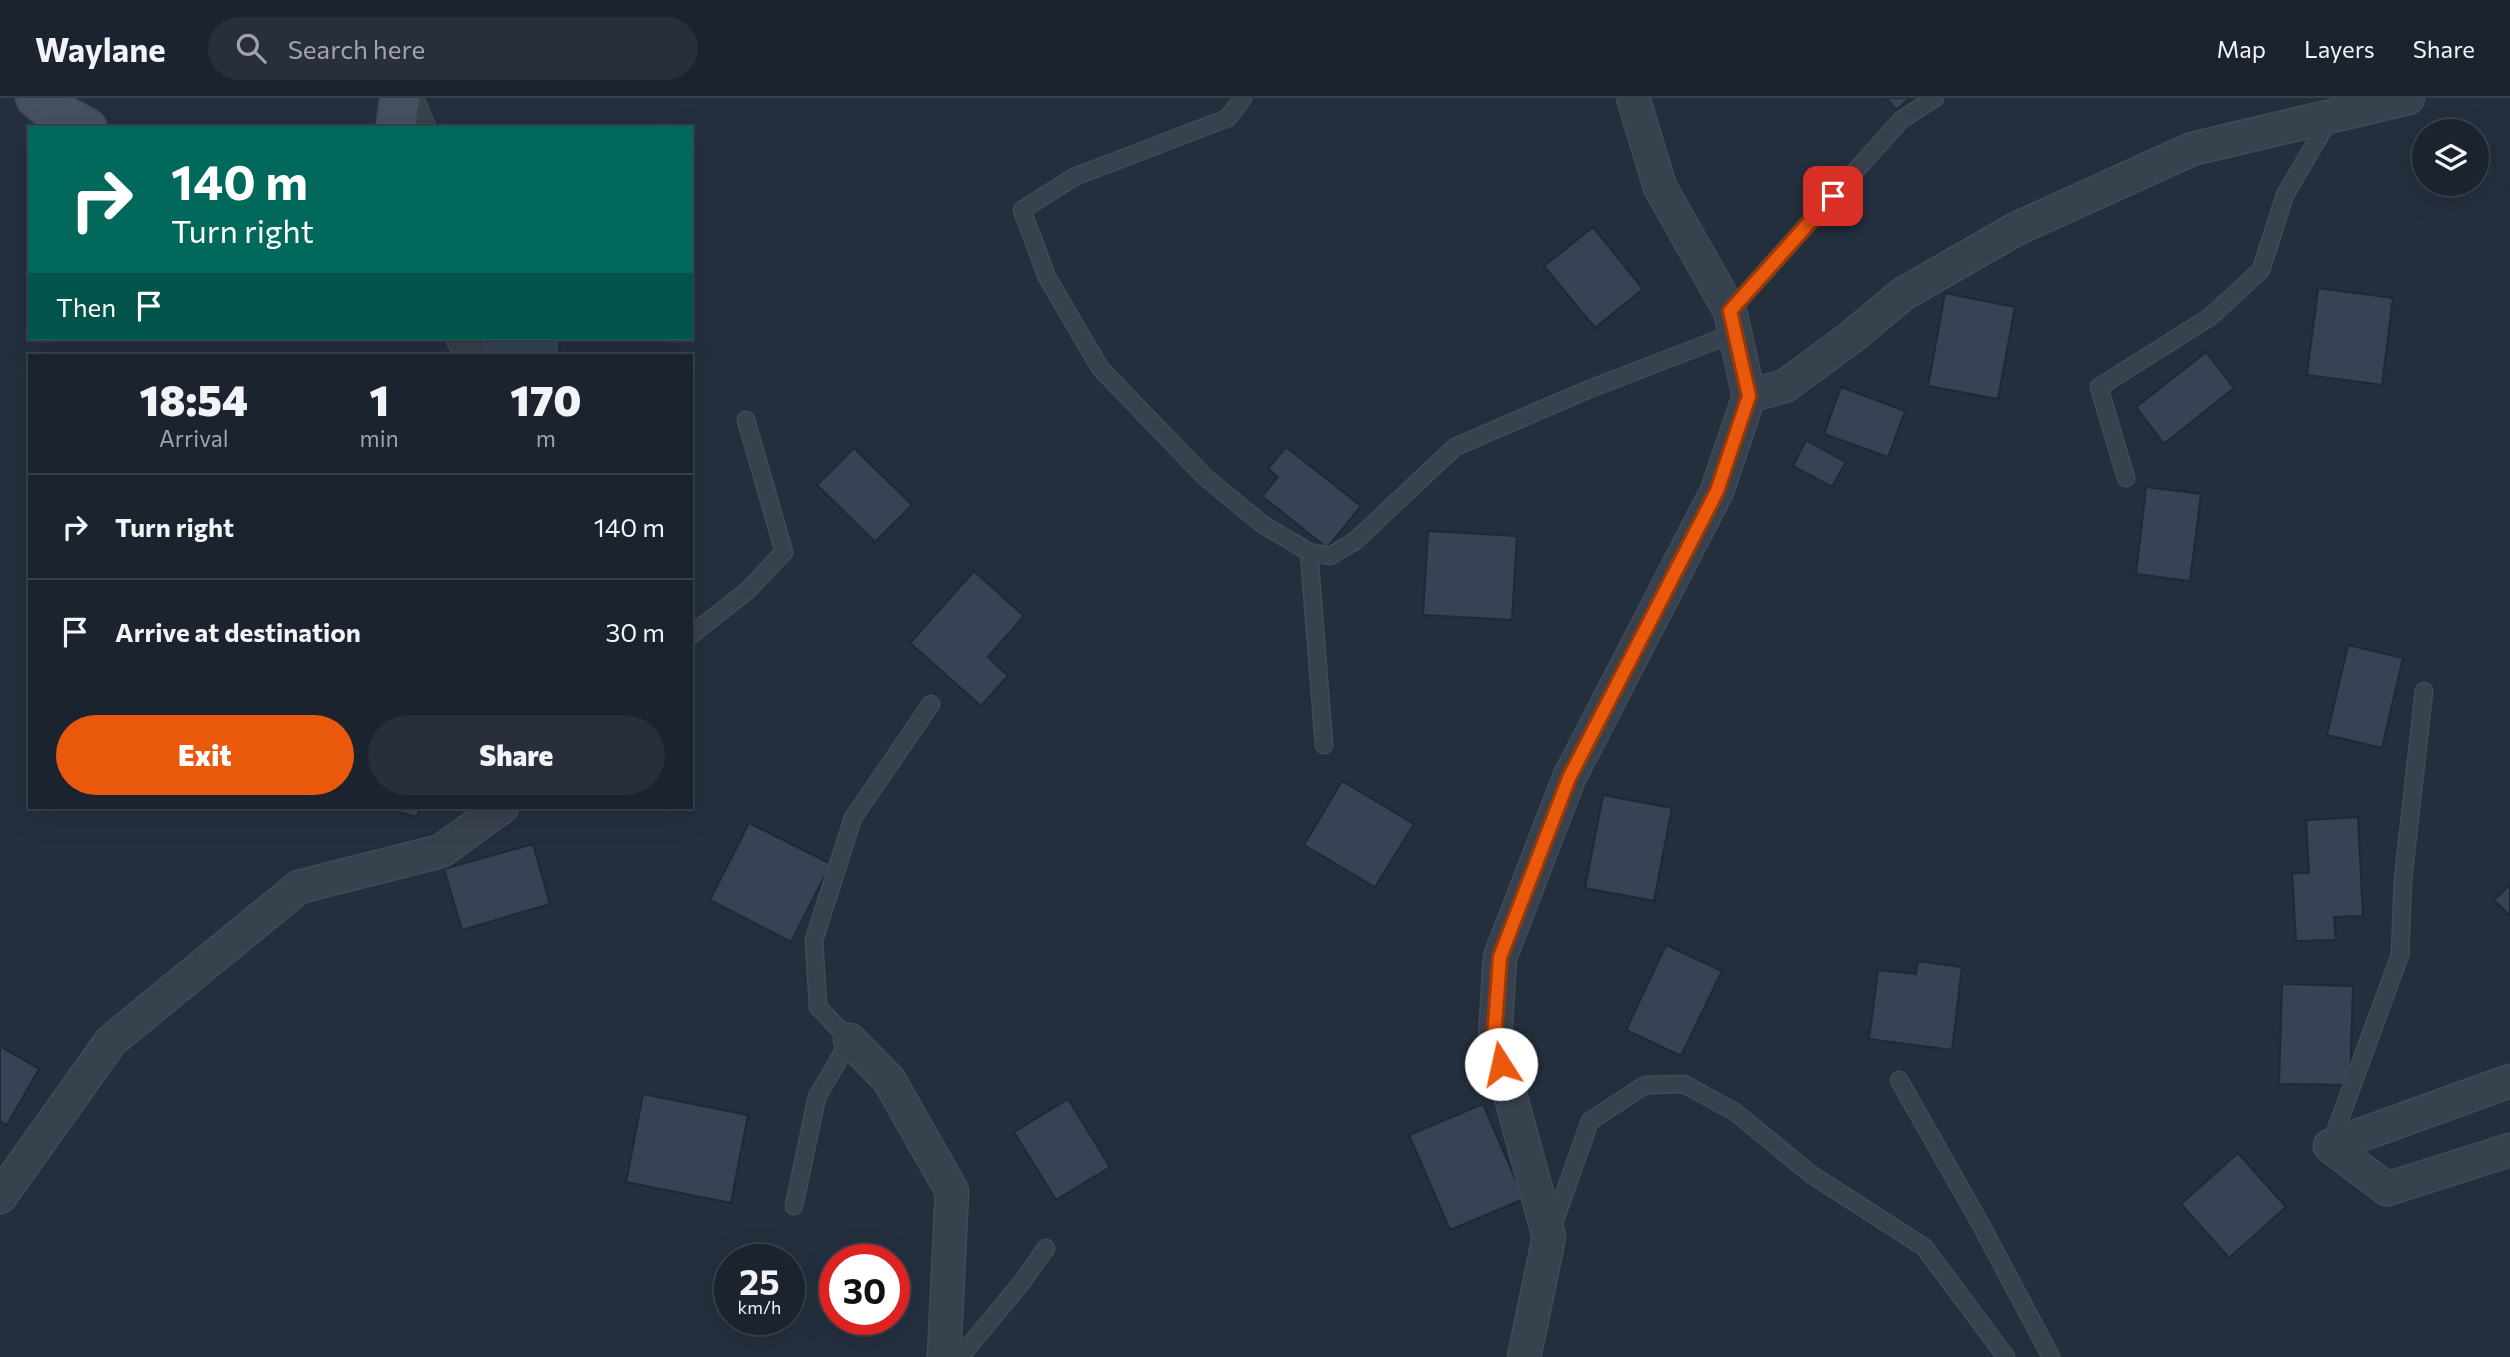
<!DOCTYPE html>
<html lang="en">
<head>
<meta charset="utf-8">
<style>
	body { margin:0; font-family:Commissioner,sans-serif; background:#282f3a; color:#f1f3f6; height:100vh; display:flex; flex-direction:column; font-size:26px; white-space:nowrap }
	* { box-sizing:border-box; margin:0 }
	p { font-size:23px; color:#a0a4aa }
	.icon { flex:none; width:38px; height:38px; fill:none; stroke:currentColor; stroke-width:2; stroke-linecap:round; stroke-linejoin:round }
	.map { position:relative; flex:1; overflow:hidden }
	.drawer { position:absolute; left:28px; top:256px; width:665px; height:455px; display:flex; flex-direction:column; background:#1b232e; border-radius:0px; box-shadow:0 7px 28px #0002,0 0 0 2px #39404a }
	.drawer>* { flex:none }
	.hud { position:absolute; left:28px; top:28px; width:665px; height:214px; border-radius:0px; box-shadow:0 7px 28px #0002,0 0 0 2px #39404a; background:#00695c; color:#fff; overflow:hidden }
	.fabs { position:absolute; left:2412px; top:21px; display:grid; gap:14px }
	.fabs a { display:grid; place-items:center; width:77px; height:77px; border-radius:50%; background:#1b232e; box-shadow:0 7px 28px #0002,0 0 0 2px #39404a; font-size:35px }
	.speed { position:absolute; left:714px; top:1146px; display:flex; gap:14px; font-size:35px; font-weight:700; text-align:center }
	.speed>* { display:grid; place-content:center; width:91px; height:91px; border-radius:50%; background:#1b232e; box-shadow:0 7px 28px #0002,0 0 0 2px #39404a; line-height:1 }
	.speed small { font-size:18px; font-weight:400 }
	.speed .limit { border:10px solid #d22; background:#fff; color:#111 }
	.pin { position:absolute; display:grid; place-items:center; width:60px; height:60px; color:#fff; margin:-30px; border-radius:14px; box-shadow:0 4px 10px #0006 }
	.me { position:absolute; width:77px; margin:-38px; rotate:350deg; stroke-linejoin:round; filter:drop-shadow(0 0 5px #0008) }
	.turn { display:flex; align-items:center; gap:24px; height:147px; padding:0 28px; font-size:32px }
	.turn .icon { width:91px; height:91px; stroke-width:2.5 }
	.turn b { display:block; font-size:49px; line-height:60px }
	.then { display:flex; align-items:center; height:66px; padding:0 28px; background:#0003; gap:14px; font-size:26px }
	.eta { display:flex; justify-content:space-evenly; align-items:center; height:119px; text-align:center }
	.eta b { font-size:42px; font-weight:800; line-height:49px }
	.button { display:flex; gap:14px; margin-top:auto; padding:14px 28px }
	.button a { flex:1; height:80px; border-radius:42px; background:#ea580c; color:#fff; font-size:28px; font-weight:800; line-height:80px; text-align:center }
	.button a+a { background:#282f3a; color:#f1f3f6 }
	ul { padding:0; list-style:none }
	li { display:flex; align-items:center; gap:21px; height:105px; padding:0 28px; border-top:2px solid #39404a }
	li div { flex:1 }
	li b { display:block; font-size:26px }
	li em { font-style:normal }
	header { display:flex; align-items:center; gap:42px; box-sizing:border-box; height:98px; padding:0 35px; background:#1b232e; border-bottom:2px solid #39404a }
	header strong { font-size:33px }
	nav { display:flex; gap:38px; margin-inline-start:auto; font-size:24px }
	.search { width:490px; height:63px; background:#282f3a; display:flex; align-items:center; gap:18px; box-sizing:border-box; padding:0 24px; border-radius:38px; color:#a0a4aa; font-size:26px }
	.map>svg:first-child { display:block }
</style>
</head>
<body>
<header>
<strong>Waylane</strong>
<div class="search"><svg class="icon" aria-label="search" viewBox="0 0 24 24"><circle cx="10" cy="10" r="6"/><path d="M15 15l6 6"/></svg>Search here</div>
<nav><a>Map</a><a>Layers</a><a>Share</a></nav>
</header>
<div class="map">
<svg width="2510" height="1259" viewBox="0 0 2510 1259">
	<rect width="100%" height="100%" fill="#242f3e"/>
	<path fill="#364354" stroke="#1f2835" stroke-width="2" d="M1886,0H1910L1896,12Z
		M1593,129L1643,191L1595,230L1544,168Z
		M2318,190L2393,200L2382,287L2307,277Z
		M1945,195L2015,209L1998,301L1928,288Z
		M486,240H560L559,257L485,256Z
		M2206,254L2234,290L2164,346L2136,309Z
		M1841,289L1905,313L1888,359L1824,336Z
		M1806,342L1846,364L1832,389L1793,368Z
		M1286,349L1361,408L1327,450L1262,398L1278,379L1268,371Z
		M854,350L912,407L875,444L817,387Z
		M2146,389L2201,396L2190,483L2136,476Z
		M1428,433L1517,438L1512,522L1423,517Z
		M974,473L1024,518L988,559L1008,578L981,608L910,545Z
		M2348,547L2403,560L2382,650L2327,637Z
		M1342,683L1414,726L1375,789L1304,747Z
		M1603,697L1672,710L1654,803L1585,790Z
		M396,709H420L417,719L395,713Z
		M2358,719L2363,818L2334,819L2336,842L2296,843L2292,775H2309L2306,722Z
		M749,725L831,766L791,844L710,802Z
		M533,746L550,806L462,832L444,771Z
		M2510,787V818L2494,802Z
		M1666,847L1722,873L1681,958L1626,932Z
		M1918,863L1962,869L1952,952L1869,941L1878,872L1916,876Z
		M2282,886L2353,888L2350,987L2279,986Z
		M0,948L39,971L7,1027L0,1023Z
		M643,996L748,1017L731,1105L626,1084Z
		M1068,1001L1110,1069L1056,1102L1014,1034Z
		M1483,1006L1524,1101L1450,1132L1409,1037Z
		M2238,1055L2286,1109L2229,1160L2181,1106Z"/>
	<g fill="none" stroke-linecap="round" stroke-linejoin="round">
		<g stroke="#414a57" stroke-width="19">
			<path id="lane" d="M1243,0L1228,20L1074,79L1022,112L1047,179L1100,270L1205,379L1262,426L1309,454L1330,458L1355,443L1455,349L1587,292L1735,235
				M1730,213L1901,22L1935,0
				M2126,380L2099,289L2210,219L2261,172L2285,97L2330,20
				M1309,454L1324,647
				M691,537L747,493L784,454L746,322
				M1899,982L1980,1125L2051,1259
				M2330,1048L2400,857L2403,781L2424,593
				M794,1108L817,999L850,942L818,909L814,842L853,720L931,606
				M1551,1133L1590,1023L1645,987L1684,986L1735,1014L1812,1077L1924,1149L2006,1259
				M960,1259L1022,1184L1046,1150"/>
		</g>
		<g stroke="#414a57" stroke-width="35">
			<path id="street" d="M406,0L419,30
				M463,240L472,257
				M1749,298L1785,288L1849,241L1903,196L2016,131L2192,51L2408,0
				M850,942L889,982L952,1093L944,1259
				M2510,983L2330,1048L2387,1091L2510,1052
				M0,1099L111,943L299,789L441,753L502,709
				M1524,1259L1549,1139L1495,941L1500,859L1569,680L1717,393L1749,298L1730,213L1660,89L1633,0"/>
		</g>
		<g stroke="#414a57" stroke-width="42">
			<path id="secondary" d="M36,0L46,8L87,30
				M396,30L400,0"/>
		</g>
		<use href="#lane" stroke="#38414e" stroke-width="16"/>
		<use href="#street" stroke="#38414e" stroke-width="32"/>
		<use href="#secondary" stroke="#465061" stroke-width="38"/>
	</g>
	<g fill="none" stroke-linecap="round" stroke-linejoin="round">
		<g stroke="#983908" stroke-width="18">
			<path id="route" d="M1501,966L1494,941L1500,859L1569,680L1717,393L1749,298L1730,213L1833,98"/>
		</g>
		<use href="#route" stroke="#ea580c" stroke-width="12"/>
	</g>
</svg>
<div class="fabs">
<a><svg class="icon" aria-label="layers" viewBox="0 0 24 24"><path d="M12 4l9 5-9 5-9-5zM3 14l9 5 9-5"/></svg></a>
</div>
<div class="speed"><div>25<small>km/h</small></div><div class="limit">30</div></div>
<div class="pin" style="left:1833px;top:98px;background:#d93025"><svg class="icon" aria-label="arrive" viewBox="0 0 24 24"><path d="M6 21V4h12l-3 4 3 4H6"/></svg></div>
<svg class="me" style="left:1501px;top:966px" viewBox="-20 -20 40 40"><circle r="19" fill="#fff"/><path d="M0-13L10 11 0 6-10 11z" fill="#ea580c"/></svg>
<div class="hud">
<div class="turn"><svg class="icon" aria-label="right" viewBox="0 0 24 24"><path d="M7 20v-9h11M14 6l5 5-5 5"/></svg><div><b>140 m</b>Turn right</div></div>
<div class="then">Then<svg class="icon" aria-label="arrive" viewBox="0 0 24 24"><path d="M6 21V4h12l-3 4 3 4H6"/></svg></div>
</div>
<section class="drawer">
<div class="eta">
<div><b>18:54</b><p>Arrival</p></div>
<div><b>1</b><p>min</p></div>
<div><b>170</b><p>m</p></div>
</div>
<ul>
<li><svg class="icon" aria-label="right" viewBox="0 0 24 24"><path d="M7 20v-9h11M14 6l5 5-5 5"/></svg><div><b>Turn right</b></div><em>140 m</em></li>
<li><svg class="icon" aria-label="arrive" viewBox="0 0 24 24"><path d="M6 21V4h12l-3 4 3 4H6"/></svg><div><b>Arrive at destination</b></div><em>30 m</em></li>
</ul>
<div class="button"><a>Exit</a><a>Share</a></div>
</section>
</div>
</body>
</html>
